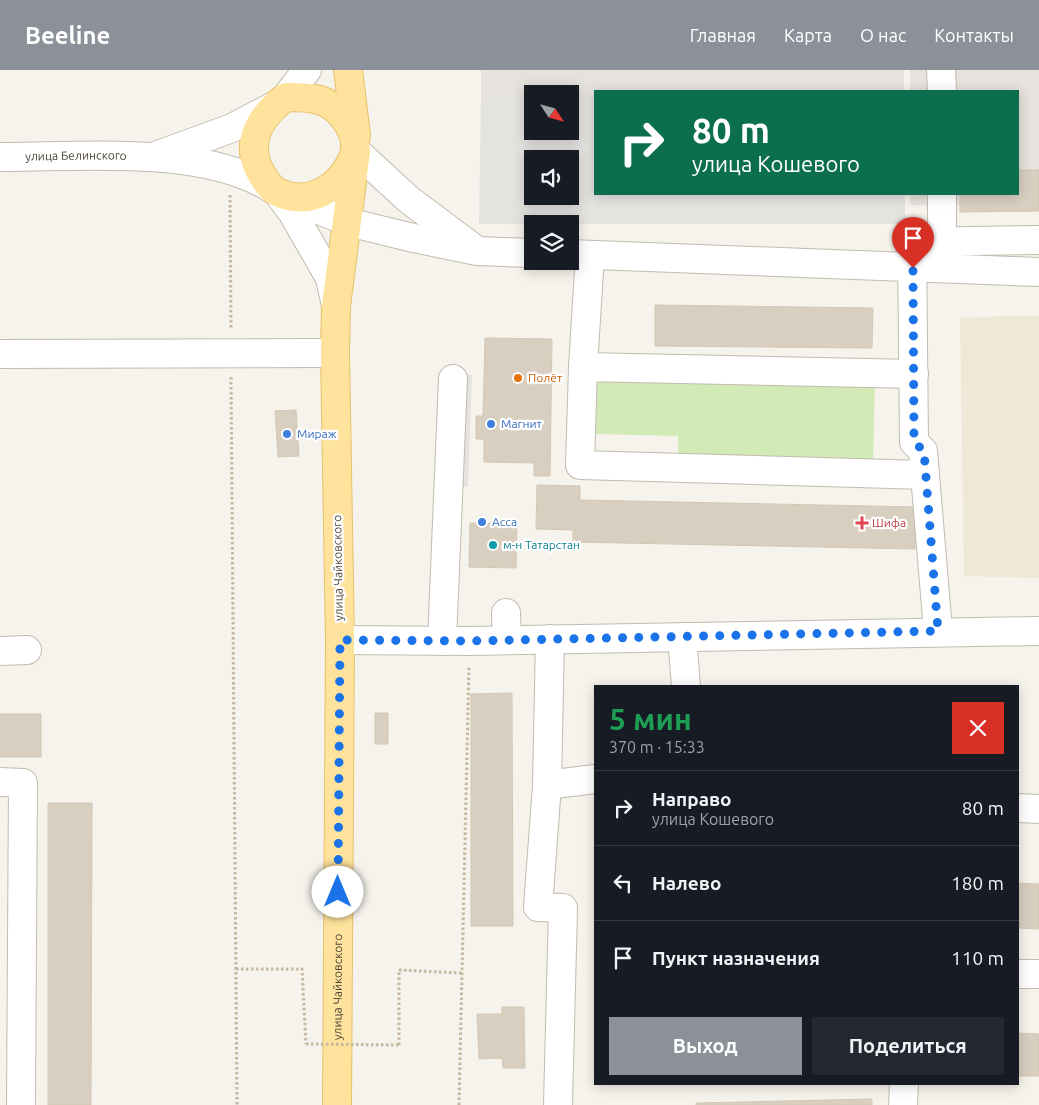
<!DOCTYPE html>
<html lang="ru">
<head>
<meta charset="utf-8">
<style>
	body { margin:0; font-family:Ubuntu,sans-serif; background:#242831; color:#f1f3f6; height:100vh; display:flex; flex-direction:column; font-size:19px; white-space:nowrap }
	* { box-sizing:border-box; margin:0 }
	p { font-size:16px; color:#9ea1a6 }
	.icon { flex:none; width:28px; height:28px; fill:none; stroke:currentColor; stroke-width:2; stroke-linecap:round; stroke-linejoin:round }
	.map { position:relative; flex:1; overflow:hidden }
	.sheet { position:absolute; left:594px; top:615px; width:425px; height:400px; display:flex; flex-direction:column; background:#171b24; border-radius:0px; box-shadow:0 2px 12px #0003 }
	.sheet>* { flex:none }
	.top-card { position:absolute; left:594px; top:20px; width:425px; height:105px; border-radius:0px; box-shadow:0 2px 12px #0003; background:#0b6e4f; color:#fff; overflow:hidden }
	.needle { width:32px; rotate:126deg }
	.controls { position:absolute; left:524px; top:15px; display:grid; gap:10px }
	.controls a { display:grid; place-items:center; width:55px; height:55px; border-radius:0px; background:#171b24; box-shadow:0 2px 12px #0003; font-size:25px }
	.pin { position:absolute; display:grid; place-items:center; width:42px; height:42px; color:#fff; margin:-51px -21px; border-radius:50% 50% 50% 0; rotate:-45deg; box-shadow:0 0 5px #0007 }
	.pin .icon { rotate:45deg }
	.me { position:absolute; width:55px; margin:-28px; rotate:0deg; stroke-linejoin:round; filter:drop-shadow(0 0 4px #0008) }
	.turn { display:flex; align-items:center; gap:18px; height:105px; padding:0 15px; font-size:22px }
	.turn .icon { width:65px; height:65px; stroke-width:2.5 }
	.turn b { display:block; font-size:35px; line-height:42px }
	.round { display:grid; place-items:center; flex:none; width:52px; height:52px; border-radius:0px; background:#242831 }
	.head { display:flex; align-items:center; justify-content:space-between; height:85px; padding:0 15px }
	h1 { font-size:30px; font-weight:700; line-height:38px; color:#1e9e55 }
	.primary-button { display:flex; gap:10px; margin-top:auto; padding:10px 15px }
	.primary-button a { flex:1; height:58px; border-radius:0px; background:#8c9099; color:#fff; font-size:20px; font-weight:700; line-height:58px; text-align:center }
	.primary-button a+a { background:#242831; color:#f1f3f6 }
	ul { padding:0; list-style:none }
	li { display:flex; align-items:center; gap:15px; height:75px; padding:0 15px; border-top:1px solid #363941 }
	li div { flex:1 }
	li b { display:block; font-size:19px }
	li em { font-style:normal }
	header { display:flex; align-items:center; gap:30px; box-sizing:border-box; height:70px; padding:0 25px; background:#8c9099; color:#fff }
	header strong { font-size:24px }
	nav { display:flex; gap:28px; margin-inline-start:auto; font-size:18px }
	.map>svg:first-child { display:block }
</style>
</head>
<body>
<header>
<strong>Beeline</strong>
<nav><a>Главная</a><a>Карта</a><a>О нас</a><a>Контакты</a></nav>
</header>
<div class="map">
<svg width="1039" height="1035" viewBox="0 0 1039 1035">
	<rect width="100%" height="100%" fill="#f6f3ec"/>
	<path fill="#e6e2dd" d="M481,0H904V21H595V27H570V24H532V27L481,28Z
		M910,0H1039V138L910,135V124H1018V21H910Z"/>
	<path fill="#efe8d6" d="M1039,246V508L964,506L960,247Z"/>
	<path fill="#d2eab5" d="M597,306L875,311L873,392L678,389V366L596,364Z"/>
	<path fill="#e5e3e0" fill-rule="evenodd" d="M532,27V61H570V27H595V124H905V154H479L481,28ZM532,89H570V126H532Z
		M443,304L472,305L468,417L439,416Z"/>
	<path fill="#d8cfc1" stroke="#d3c7b4" d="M1018,100H1039V141L960,142V124H1018Z
		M655,235L873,238L872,278L655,276Z
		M485,268L552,269L550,406H534V393L484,392V369H476V346H483Z
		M296,340L299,386L278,387L275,341Z
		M537,415L580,416V430L916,437L915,479L573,472V460L536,459Z
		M470,453L517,454L516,498L469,497Z
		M512,623L513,856H471V624Z
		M375,643H388V674H375Z
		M0,644H41V687H0Z
		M48,733H92L91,1035H48Z
		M1018,813L1039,814V859L1018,858Z
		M502,937H524L525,998H503L502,988L479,989L477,944H502Z
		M1018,963L1039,964V1006H1018Z
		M872,1029V1035H696V1033Z"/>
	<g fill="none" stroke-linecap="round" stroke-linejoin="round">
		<g stroke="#c2bbae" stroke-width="30">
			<g id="minor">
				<path d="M941,0L942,21"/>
				<path d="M286,27L307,0"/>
				<path d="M356,81L408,129L472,177"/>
				<path d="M158,85L232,58L272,37"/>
				<path id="s1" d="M0,87C80,87 201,75 271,118"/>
				<path d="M277,122L292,142L330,208L336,236"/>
				<path d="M281,124L348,152L409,167L477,181L532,183"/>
				<path d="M942,124V172"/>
				<path d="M570,184L1039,202"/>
				<path d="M0,284L335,283"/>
				<path d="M583,297L590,185"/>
				<path d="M914,304L583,297L580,395L925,405"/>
				<path d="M506,543L507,570"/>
				<path d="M938,561L923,381L914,372L912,172L1039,170"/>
				<path d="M682,567L686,616"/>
				<path d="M550,569L547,715L538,837L563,838L558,1035"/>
				<path d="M340,570L470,571L1039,561"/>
				<path d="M442,571L453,309"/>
				<path d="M0,581L27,580"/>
				<path d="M0,712L23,713L21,1035"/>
				<path d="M547,715L595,709"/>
				<path d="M1018,738L1039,739"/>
				<path d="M1018,904H1039"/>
				<path d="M903,1035L904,1014"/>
			</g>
		</g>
		<g stroke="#e6c16a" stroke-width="30">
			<g id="major">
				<path d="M348,0L356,65"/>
				<path d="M286,27C297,27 309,27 320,30C343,38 363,68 352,90C339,119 308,137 277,122C270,118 266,111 262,105C243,74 260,46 286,27Z"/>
				<path id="s2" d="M337,1035L340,570L335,283L336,236L356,81"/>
			</g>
		</g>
		<path stroke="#c4b79f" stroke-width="3" stroke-dasharray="2.5 2.5" stroke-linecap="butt" d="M230,125L231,258
			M231,307L237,1035
			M236,899H302L306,974
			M399,975V900L462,903
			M459,1035L469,596"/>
		<use href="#minor" stroke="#fff" stroke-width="28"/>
		<use href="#major" stroke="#ffe39c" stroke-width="28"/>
		<path stroke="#c4b79f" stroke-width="3" stroke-dasharray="2.5 2.5" stroke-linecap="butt" d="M306,974L399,975"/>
	</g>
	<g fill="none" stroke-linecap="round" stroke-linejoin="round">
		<path stroke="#1a73e8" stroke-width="9" stroke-dasharray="0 16.2" d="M338,822L340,570L470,571L938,561L924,381L914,372L913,198"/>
	</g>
	<circle fill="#e8710a" stroke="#fff" stroke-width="2" cx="518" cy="308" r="5"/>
	<g fill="#3f7fe0" stroke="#fff" stroke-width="2">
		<circle cx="491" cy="354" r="5"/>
		<circle cx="287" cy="364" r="5"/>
		<circle cx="482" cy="452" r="5"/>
	</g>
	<path fill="#e0444e" stroke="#fff" stroke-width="2" d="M859.5 445.5h5v5h5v5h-5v5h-5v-5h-5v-5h5z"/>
	<circle fill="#0f9aa8" stroke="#fff" stroke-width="2" cx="493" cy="475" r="5"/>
	<g text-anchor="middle" stroke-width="4.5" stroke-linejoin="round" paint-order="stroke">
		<g font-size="12" fill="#4b4439" stroke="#fff">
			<text dy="4" stroke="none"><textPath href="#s1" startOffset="76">улица Белинского</textPath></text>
			<text transform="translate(338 498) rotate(-91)" y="4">улица Чайковского</text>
			<text dy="4" stroke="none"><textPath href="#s2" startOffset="118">улица Чайковского</textPath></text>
		</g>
		<g font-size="12" fill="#c56008" stroke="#fff" text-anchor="start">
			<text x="528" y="312">Полёт</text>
		</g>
		<g font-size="12" fill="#366cbe" stroke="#fff" text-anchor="start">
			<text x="501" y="358">Магнит</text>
			<text x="297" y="368">Мираж</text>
			<text x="492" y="456">Acca</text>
		</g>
		<g font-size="12" fill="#be3a42" stroke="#fff" text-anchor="start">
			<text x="872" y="457">Шифа</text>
		</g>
		<g font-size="12" fill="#0d838f" stroke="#fff" text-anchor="start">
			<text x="503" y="479">м-н Татарстан</text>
		</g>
	</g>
</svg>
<div class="controls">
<a><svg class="needle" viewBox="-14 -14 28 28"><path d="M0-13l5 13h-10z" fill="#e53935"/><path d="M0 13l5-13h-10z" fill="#9ea1a6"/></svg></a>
<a><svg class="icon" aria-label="sound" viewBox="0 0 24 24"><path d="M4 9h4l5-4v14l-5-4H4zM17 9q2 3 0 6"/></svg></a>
<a><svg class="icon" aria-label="layers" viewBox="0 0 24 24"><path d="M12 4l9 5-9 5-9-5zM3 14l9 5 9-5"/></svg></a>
</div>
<div class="pin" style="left:913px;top:198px;background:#d93025"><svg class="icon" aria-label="arrive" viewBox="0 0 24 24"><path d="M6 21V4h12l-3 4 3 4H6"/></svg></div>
<svg class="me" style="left:338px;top:822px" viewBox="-20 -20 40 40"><circle r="19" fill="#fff"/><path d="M0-13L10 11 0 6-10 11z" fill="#1a73e8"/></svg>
<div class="top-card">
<div class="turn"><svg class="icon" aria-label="right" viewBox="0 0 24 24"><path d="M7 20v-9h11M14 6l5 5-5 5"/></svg><div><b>80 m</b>улица Кошевого</div></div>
</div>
<section class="sheet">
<div class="head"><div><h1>5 мин</h1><p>370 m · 15:33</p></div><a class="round" style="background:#d93025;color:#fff"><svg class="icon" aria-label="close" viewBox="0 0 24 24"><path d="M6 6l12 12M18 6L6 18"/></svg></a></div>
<ul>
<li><svg class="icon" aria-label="right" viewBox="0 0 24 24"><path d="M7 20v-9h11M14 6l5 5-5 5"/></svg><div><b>Направо</b><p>улица Кошевого</p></div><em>80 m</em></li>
<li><svg class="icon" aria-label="left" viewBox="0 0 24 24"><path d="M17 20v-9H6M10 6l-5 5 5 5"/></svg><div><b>Налево</b></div><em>180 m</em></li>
<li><svg class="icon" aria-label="arrive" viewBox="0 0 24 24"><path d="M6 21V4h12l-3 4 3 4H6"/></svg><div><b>Пункт назначения</b></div><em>110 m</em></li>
</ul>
<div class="primary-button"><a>Выход</a><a>Поделиться</a></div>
</section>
</div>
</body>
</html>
